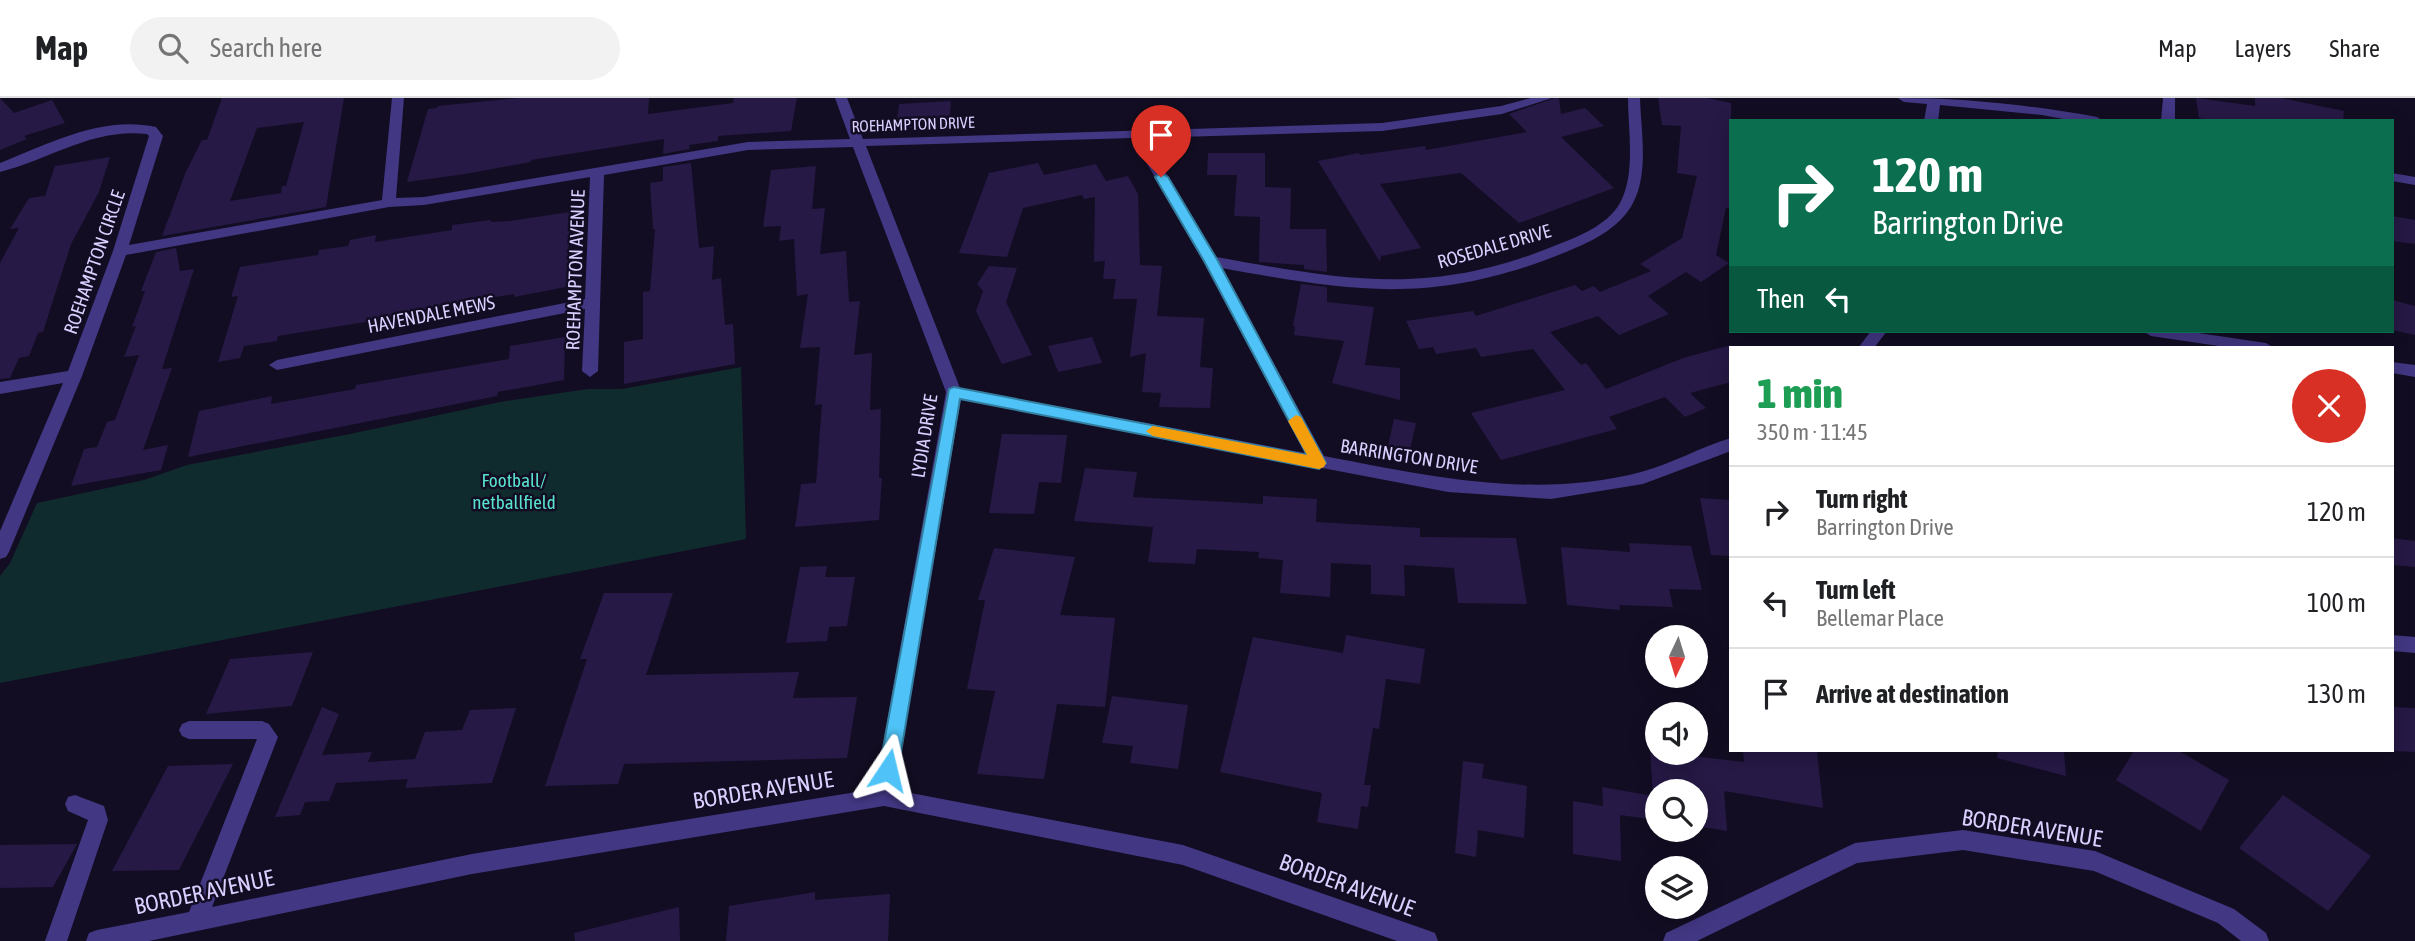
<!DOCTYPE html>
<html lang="en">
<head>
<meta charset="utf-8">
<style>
	body { margin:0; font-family:"Asap Condensed",sans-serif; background:#f2f2f2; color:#202124; height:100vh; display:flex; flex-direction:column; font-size:26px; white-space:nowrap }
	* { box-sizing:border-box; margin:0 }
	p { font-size:23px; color:#757577 }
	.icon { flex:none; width:38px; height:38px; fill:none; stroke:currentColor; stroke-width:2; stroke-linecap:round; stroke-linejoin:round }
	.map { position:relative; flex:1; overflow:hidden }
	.panel { position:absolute; left:1729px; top:248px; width:665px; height:406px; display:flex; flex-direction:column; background:#fff; border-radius:0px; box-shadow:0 4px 18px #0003 }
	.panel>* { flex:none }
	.hud { position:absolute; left:1729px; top:21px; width:665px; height:214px; border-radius:0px; box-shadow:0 4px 18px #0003; background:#0b6e4f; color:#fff; overflow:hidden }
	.needle { width:46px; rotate:184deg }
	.fabs { position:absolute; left:1645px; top:527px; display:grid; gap:14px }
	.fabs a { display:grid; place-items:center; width:63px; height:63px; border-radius:50%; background:#fff; box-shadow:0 4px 18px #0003; font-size:35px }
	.pin { position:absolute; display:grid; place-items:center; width:60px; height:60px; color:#fff; margin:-72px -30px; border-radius:50% 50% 50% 0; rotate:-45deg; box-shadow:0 0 7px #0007 }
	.pin .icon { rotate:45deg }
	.me { position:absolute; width:77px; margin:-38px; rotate:10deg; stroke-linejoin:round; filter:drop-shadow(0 0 5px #0008) }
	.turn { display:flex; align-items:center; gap:24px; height:147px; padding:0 28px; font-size:32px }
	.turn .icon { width:91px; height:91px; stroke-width:2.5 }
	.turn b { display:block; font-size:49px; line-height:60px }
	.then { display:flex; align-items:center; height:66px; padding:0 28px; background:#0003; gap:14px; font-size:26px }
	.round { display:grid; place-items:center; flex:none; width:74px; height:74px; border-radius:37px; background:#f2f2f2 }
	.overview { display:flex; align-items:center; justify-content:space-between; height:119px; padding:0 28px }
	h1 { font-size:42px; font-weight:800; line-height:52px; color:#1e9e55 }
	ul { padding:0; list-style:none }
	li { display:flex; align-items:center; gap:21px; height:91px; padding:0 28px; border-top:2px solid #e0e0e0 }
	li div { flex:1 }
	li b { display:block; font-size:26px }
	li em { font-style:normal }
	header { display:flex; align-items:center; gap:42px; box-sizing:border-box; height:98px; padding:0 35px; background:#fff; border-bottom:2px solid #e0e0e0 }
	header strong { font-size:33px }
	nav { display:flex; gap:38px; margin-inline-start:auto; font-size:24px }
	.search { width:490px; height:63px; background:#f2f2f2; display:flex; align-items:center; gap:18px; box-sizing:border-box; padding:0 24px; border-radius:38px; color:#757577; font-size:26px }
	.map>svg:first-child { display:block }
</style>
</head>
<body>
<header>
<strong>Map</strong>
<div class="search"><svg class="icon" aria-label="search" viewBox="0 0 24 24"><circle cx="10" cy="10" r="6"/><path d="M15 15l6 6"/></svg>Search here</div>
<nav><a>Map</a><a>Layers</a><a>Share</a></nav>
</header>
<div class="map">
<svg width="2415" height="843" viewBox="0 0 2415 843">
	<rect width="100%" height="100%" fill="#130d23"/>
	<path fill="#102b2d" d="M741,269L746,441L0,585V478L10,465L37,405L144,382L187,367L350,336L500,304L588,291H622Z"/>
	<path fill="#261945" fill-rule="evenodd" d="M0,0L14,15L52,2L65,25L24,38L27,41L0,52Z
		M222,0H344L326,109L162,138L185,76L202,42H207ZM304,24L286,88H282L281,95L230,103L257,30Z
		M518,0H649L648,16L733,5L734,0H797L791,33L718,38V43L689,47L690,51L663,56L664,41L531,62V64L465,76L407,84L428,11L437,10L438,8Z
		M1555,0H1559L1561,16L1585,10L1604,28L1561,39L1614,90L1519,125L1461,75L1380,86L1421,150L1381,158L1380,164L1318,63L1359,55L1360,57L1425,48L1426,52L1527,34L1509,16Z
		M1658,0H1707L1731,5V111L1726,110L1716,157L1729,165L1701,184L1686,174L1648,198L1669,216L1619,237L1598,218L1550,234L1581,267L1586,265L1606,291L1683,260L1731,247V284L1690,295L1706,310L1685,319L1665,299L1609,319L1617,331L1501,362L1471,315L1565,292L1533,251L1481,259L1476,250L1436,256L1433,249L1419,251L1406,223L1473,213L1476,218L1575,187L1582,193L1594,188L1600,194L1651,173L1640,166L1682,140L1697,78L1677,75L1681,28L1662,27Z
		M2196,0L2255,8V0H2281L2344,13L2343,23H2214L2199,20Z
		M951,3L949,28L896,31L899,6Z
		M1208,55H1265V89L1291,90L1290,131H1326L1327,174L1304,171V167L1259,164L1260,119L1234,118L1237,77H1207Z
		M110,59L99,94L71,146L43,234L38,235L29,258L19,260L10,280L0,281V165L19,130L10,131L29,100L45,98L55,68Z
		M691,65L699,150L714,148L712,182L721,180L725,227L733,226L735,266L624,286V244L643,241V194L650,193L655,131H653L650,85L663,83V69Z
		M1038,65L1044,77L1096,66L1106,83L1128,78L1138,96L1140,167L1162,168L1157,218L1204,220L1200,269L1213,270L1210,310L1159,309L1161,295L1142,294L1146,255L1130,259L1137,201H1113L1116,181H1103L1105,163L1094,164L1095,99L1084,101L1082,97L1023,110L1007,159L959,155L989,75Z
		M816,68L812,111L825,110L820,156L846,153L849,204L860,203L854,257L872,255L870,312L881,311L879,380H882L879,422L795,429L801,386L816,385L822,306L815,307L820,249L800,250L808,196L797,198L794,141L779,143L781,128L763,129L771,72Z
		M570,114L568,162L572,161L571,188L514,199V196L431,209L430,217L408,221L409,217L278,238L277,243L244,248L240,260L218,264L238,198L231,199L240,169L318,157L319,152L348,148L350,142L376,137L375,144L452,132V127L491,122V124L510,123Z
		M2392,118L2415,122V146L2392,143Z
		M176,150L180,173L194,171L162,271L172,270L143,352L168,347L161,372L71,388L84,351L97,349L107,324L115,322L139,257L124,259L136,228L132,229L145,193H141L156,154Z
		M989,168L1017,170L1006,204L1032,257L1002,266L997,256L976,213L983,193L977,186Z
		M1301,186L1327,189V204L1374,209L1365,267L1400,270V302L1332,285L1344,243L1294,237L1295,228H1293Z
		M2392,202L2415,208V237L2392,232Z
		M565,239L564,282L498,294L497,298L188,359L199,313L272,298L271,306L355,291L356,287L509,261L510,248Z
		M1092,239L1102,265L1058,274L1048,248Z
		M1394,321L1416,325L1410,352L1388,348Z
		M1002,336L1067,337L1061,385L1039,384L1034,416L989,415Z
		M1085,370L1137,374L1133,399L1263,406V398L1317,401L1316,424L1420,430V439L1516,440L1527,506L1458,505L1454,470L1404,467L1405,498L1371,496V467L1331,465L1330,499L1280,495L1283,462L1258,460L1259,454L1197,451L1195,466L1148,464L1153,429L1074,423Z
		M1700,400L1731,402V458L1711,457Z
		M2392,440L2415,443V469L2392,467Z
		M1629,445L1691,448L1702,492L1669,491L1673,509L1619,507L1620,512L1567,507L1561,449L1630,454Z
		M994,450L1075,459L1060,517L1115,520L1105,609L1057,606L1044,681L977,676L995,593L967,591L985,502H978Z
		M827,468L825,479H855L847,528L829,529L827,543L786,545L800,469Z
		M604,495H673L646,577L799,574L793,600L857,599L847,660L624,666L618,686L545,688L587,561H580Z
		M1346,537L1425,551L1420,586L1386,581L1379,631L1373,630L1364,687H1371L1368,709L1361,708L1358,731L1317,724L1322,695L1220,674L1253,539L1343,555Z
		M313,554L292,608L206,616L230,561Z
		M1112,598L1188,607L1178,671L1130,665L1133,648L1102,645Z
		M322,609L339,616L322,657L372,654L368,664L415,661L425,634L462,632L470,612L516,610L492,685L405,690L408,681L336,685L329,703L305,704L300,717L275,719Z
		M2392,609L2415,610V654L2392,653Z
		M1650,651L1657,652V654L1744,664L1743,653H1817L1823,710L1724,693L1727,733L1696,728V693H1657V722L1620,717L1621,763L1573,756V703L1603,708L1602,689L1653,698Z
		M1998,653H2064L2066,678L1997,660Z
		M2134,653H2179L2229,682L2201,733L2116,682Z
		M1463,663L1484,666L1482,680L1527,688L1524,740L1478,732L1476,759L1455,755Z
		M233,666L179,772L112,773L168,668Z
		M2283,697L2371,758L2328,813L2239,750Z
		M77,746L53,789L0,790V747Z
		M815,794V802L890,796L888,843H726L729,808Z
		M679,809L680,843H575L574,835Z"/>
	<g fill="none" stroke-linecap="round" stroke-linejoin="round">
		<path fill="#423783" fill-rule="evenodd" d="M392,0H404L396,100L424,99L748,44L850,41L835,0H847L863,41L1382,25L1501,8L1531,0H1552L1502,16L1382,33L1145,40L1216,159C1344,182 1429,199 1554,148C1577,139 1607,128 1620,105C1636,75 1628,33 1628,0H1640C1641,33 1649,75 1633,105C1619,132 1588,145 1561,156C1433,207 1352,194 1222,170L1324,358C1428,378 1535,402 1641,374C1672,366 1700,349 1731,340V353L1643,386L1551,401L1448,394L961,301L895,692L1183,747L1427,832L1435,835L1438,843H1397L1183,767L884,708L472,776L149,843H86L89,835L97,832L189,814L257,641H189L182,638L179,632L182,626L189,623H262L269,626L278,639L212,809L472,756L875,691L946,294L853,49L748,52L604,77L598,273L590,279L582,273L585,211L277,272L269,267L277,262L585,201L590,79L424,107L389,109L126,157L82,278L9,454L6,459L0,461V433L63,285L0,296V284L68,273L113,153L149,38L147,36C92,30 51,61 0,74V65C48,46 102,17 156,29L163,38L129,147L382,102ZM1132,40L1204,163L1305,355L960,290L866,48Z
			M1898,0C1965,0 2031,7 2097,19L2103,23H2074L2042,17L1940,7L1938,23H1924L1927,6L1904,4Z
			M2163,0H2175V23H2161Z
			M2392,75L2415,79V87L2392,83Z
			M1871,233H1887L1874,250H1858Z
			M2143,233H2185L2266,245L2274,250H2232L2151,238Z
			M2392,264L2415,267V279L2392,275Z
			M2392,537L2415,539V555L2392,553Z
			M75,697L104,708L108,722L67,843H45L88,722L68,713L65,706L68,699Z
			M1963,732L2095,753L2234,811L2266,835L2269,843H2241L2218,825L2094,773L1963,752L1857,765L1697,843H1663L1666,835L1855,745Z"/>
	</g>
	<path fill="#4fc3f7" stroke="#337fa1" stroke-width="2" d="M1161,75L1168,79L1218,163L1326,365L1319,371L960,301L898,672L895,678L888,680L882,678L879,672L949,291L954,289L1307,357L1204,163L1155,79Z"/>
	<path fill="#f59e0b" d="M1296,317L1301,319L1326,365L1324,369L1319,371L1153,338L1146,333L1153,328L1307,357L1288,323Z"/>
	<g text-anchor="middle" stroke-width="5" stroke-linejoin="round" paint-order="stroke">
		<g font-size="16" fill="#dacfff" stroke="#130d23">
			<text transform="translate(913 26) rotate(-2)" y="6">ROEHAMPTON DRIVE</text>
		</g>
		<g font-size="19" fill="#dacfff" stroke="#130d23">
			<text transform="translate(1494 148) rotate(-16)" y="7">ROSEDALE DRIVE</text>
			<text transform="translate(94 164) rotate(-71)" y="7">ROEHAMPTON CIRCLE</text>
			<text transform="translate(575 172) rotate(-88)" y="7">ROEHAMPTON AVENUE</text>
			<text transform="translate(431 216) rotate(-11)" y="7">HAVENDALE MEWS</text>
			<text transform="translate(924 338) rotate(-81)" y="7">LYDIA DRIVE</text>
			<text transform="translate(1409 358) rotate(9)" y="7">BARRINGTON DRIVE</text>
		</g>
		<g font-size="19" fill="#58e2cf" stroke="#130d23">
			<text x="514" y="389">Football/<tspan x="514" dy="22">netballfield</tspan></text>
		</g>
		<g font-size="23" fill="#dacfff" stroke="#130d23">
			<text transform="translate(763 692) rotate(-9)" y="8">BORDER AVENUE</text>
			<text transform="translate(2032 730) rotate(9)" y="8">BORDER AVENUE</text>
			<text transform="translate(1347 787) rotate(20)" y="8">BORDER AVENUE</text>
			<text transform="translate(204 794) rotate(-12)" y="8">BORDER AVENUE</text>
		</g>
	</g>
</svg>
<div class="fabs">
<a><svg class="needle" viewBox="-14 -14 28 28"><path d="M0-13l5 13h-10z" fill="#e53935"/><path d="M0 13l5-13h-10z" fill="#757577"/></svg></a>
<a><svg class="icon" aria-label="sound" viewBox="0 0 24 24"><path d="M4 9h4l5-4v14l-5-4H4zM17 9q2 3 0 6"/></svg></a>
<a><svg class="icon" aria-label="search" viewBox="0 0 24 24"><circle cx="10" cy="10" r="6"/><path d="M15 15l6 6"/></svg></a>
<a><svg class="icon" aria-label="layers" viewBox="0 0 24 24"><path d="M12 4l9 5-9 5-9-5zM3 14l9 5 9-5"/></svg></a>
</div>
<div class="pin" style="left:1161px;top:79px;background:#d93025"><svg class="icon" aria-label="arrive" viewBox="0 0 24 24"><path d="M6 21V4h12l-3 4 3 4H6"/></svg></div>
<svg class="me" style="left:888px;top:672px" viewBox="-20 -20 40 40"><path d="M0-17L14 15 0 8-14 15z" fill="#4fc3f7" stroke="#fff" stroke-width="4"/></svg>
<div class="hud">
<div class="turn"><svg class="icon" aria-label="right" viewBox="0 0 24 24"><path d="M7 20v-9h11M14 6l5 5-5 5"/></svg><div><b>120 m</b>Barrington Drive</div></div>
<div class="then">Then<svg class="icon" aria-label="left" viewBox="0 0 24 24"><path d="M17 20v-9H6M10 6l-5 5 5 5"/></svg></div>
</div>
<section class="panel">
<div class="overview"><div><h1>1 min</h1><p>350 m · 11:45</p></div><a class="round" style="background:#d93025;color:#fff"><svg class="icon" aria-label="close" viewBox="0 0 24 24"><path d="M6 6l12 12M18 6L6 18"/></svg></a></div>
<ul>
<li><svg class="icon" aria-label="right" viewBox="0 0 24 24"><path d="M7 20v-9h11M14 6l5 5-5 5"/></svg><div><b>Turn right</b><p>Barrington Drive</p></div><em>120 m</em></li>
<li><svg class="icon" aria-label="left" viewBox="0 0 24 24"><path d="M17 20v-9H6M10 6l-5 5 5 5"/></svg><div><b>Turn left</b><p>Bellemar Place</p></div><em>100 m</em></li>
<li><svg class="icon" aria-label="arrive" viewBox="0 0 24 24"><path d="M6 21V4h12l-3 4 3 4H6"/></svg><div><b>Arrive at destination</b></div><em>130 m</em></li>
</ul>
</section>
</div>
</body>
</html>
